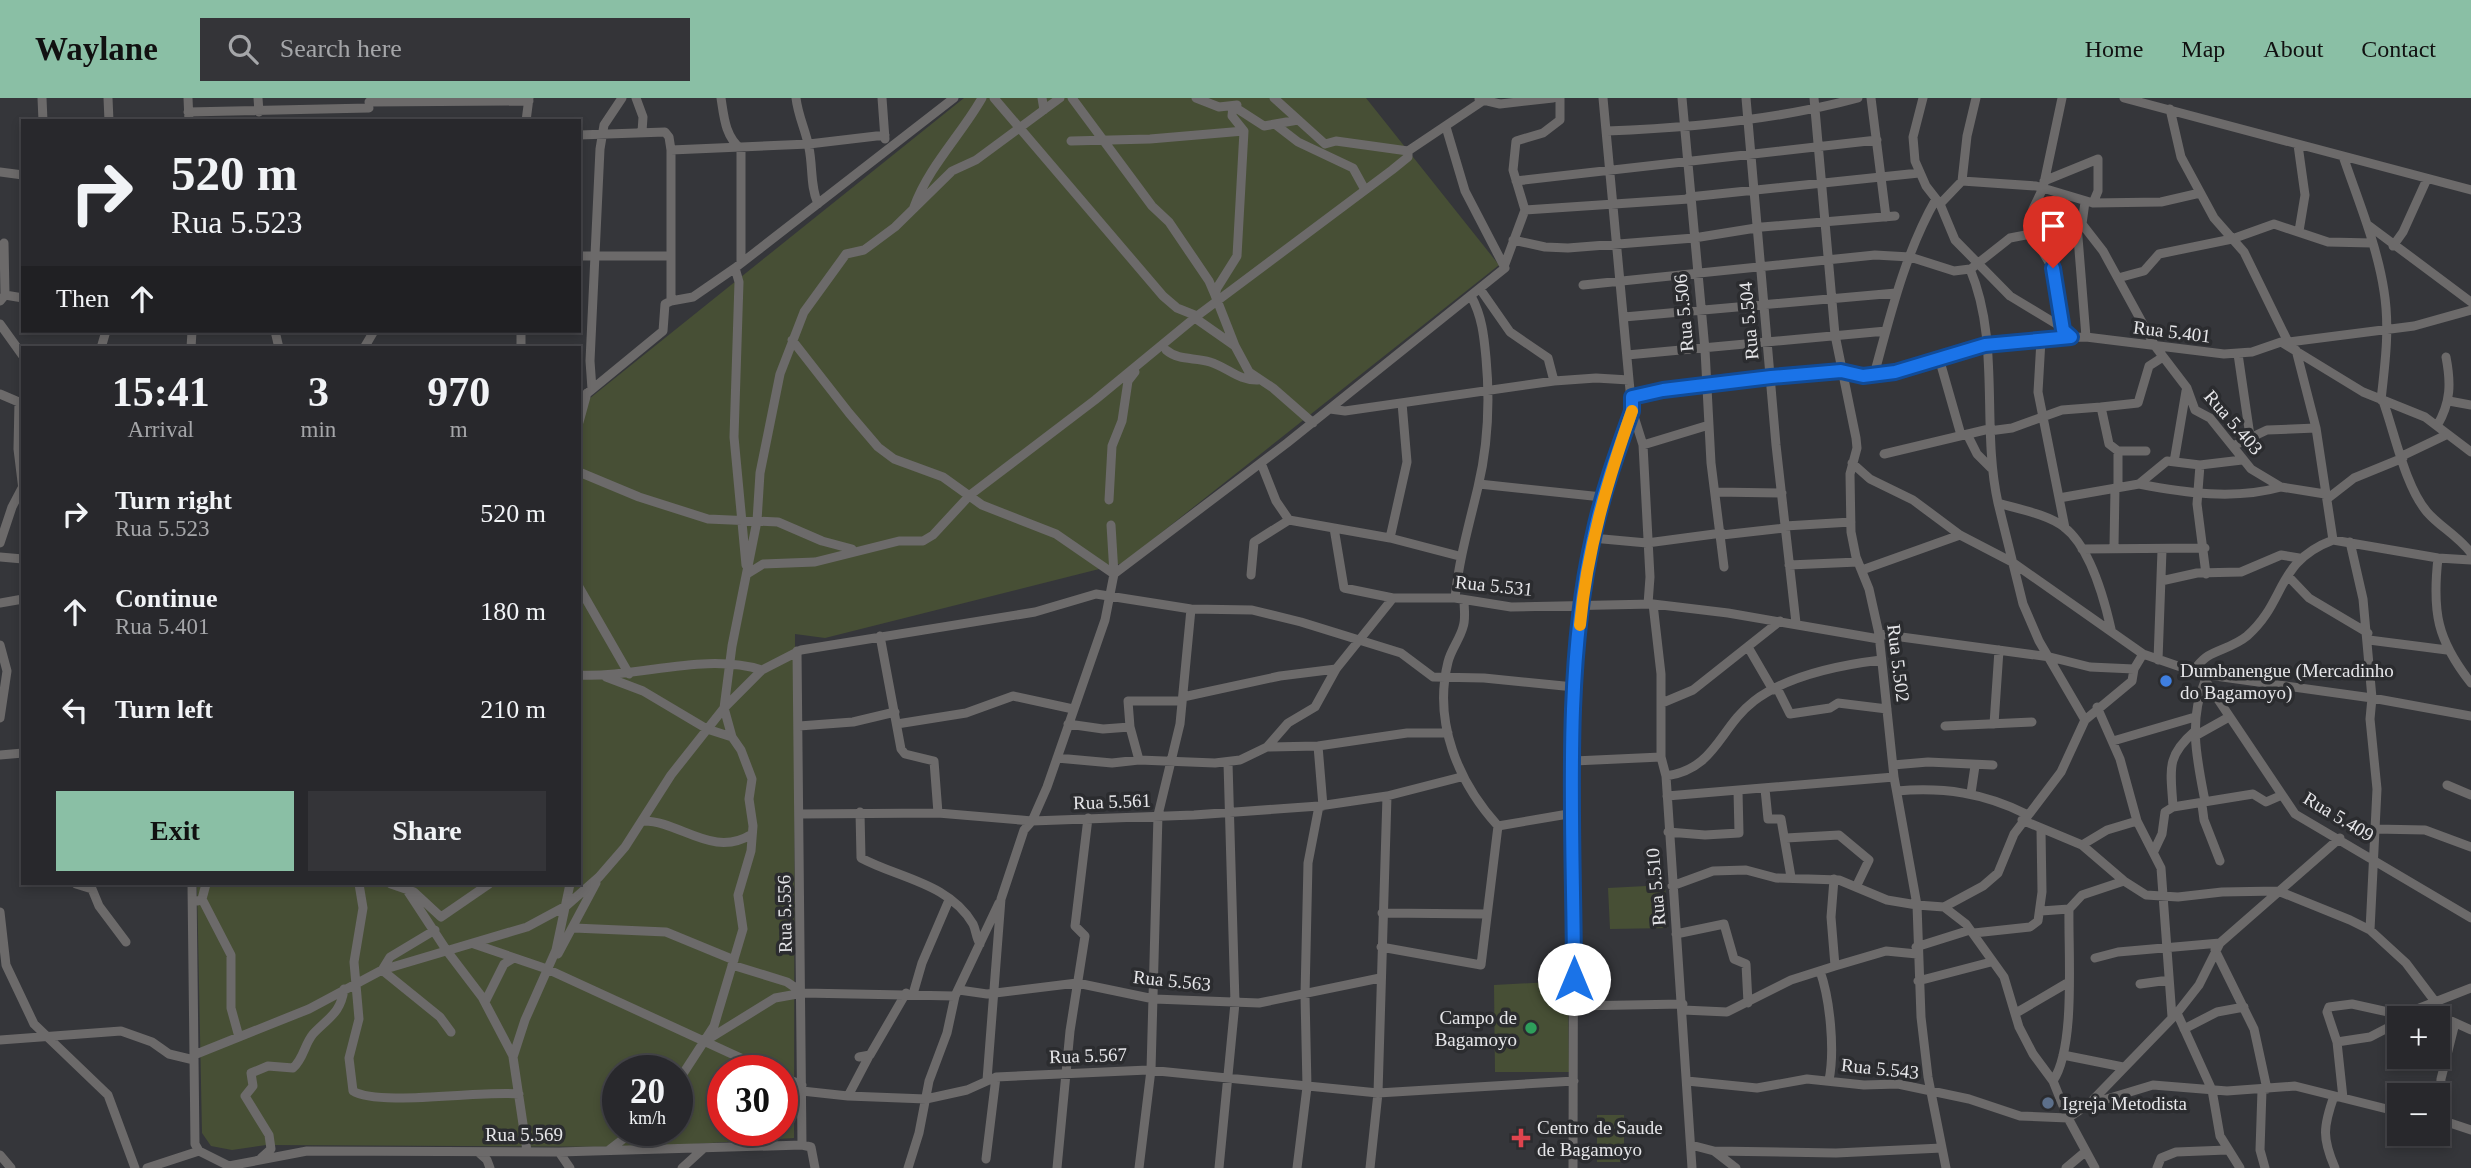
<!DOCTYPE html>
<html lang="en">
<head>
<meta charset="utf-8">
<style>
	body { margin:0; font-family:"Times New Roman",serif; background:#343438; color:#f1f3f6; height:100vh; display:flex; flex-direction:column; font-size:26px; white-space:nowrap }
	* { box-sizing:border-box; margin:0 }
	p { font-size:23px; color:#a5a6a9 }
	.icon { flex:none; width:38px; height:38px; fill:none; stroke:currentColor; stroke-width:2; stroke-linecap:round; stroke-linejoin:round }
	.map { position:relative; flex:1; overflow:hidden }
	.drawer { position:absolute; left:21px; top:248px; width:560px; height:539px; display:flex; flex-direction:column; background:#28282c; border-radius:0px; box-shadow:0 4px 10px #0003,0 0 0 2px #444448 }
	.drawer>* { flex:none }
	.hud { position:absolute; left:21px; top:21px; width:560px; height:214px; border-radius:0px; box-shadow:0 4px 10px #0003,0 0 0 2px #444448; background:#28282c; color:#f1f3f6; overflow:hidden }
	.buttons { position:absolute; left:2387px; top:908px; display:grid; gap:14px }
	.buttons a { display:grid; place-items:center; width:63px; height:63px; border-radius:0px; background:#28282c; box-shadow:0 4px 10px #0003,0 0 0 2px #444448; font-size:35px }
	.speed { position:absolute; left:602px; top:957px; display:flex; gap:14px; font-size:35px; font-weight:700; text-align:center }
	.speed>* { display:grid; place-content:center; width:91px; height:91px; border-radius:50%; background:#28282c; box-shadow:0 4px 10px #0003,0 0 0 2px #444448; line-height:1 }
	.speed small { font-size:18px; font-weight:400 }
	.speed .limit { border:10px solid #d22; background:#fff; color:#111 }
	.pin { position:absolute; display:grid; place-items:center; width:60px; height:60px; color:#fff; margin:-72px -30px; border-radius:50% 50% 50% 0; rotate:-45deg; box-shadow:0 0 7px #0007 }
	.pin .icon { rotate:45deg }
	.me { position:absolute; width:77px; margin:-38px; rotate:0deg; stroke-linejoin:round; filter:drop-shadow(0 0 5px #0008) }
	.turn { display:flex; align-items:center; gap:24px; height:147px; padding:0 35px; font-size:32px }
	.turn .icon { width:91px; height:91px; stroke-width:2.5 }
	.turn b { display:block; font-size:49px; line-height:60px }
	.then { display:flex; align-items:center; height:66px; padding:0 35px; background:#0003; gap:14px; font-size:26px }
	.eta { display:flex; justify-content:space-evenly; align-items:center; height:119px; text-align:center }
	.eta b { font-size:42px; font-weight:600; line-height:49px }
	.button { display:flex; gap:14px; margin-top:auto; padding:14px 35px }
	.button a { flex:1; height:80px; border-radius:0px; background:#8abfa5; color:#111; font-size:28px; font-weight:600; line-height:80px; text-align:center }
	.button a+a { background:#343438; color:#f1f3f6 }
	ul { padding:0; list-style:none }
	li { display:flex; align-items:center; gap:21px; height:98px; padding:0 35px }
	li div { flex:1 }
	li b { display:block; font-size:26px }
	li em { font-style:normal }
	header { display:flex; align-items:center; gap:42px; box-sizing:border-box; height:98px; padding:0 35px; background:#8abfa5; color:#111 }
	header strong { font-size:33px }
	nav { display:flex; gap:38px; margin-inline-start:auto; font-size:24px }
	.search { width:490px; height:63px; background:#343438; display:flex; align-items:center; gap:18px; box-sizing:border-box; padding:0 24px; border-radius:0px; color:#a5a6a9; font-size:26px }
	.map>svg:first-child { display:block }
</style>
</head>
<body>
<header>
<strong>Waylane</strong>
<div class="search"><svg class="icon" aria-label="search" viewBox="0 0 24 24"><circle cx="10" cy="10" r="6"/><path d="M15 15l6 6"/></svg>Search here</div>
<nav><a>Home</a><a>Map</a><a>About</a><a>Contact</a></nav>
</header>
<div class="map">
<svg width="2471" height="1070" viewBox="0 0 2471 1070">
	<rect width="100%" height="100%" fill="#35363a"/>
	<path fill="#474f35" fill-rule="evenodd" d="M964,0H1366L1499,167L1123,465L825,540L795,536L794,1040L644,1049L266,1047L232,1052L211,1048L202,1035L197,786H579V309ZM618,973H677V1032H618ZM723,973H782V1032H723Z
		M1665,787L1668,830L1610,831L1608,790Z
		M1568,883L1569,974H1495L1494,887Z
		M1597,1017H1624V1064H1597Z"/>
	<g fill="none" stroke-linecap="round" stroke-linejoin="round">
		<path stroke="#6c6a6a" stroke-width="9" d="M42,0L43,23
			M108,0L109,23
			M188,0L189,23
			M258,0L259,14
			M636,0L643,19L642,34
			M721,0C724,19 725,38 741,51V165
			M796,0C798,18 806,33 809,50C813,69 810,88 818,106
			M882,0L885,41
			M994,0L1163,198L1177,210L1197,218
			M1042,0L1044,12
			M1072,0L1152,108L1169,124L1209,183L1215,197
			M1196,0L1219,9L1237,7
			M1274,0L1325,46L1336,43L1408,53
			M1603,0L1629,282L1632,312L1643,347L1650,479L1648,506
			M1682,0L1705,252L1711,365L1724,469
			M1746,0L1776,347L1796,525
			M1814,0L1835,237L1856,340L1857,350L1850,376L1851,434L1856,459L1869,491L1879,536L1894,679L1917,807L1944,809L1966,826L2004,879L2019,929L2033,956L2053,983L2068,1020L2095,1070
			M1871,0L1886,119
			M1923,0L1913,39L1915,63L1926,88L1940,106L1955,142L2010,198L2058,227L2071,239
			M2124,0L2471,92
			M1479,1L1500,6L1553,0
			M369,4L529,3
			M1233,8L1264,28L1298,22
			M2170,11L2181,59L2214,120L2244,154L2290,248
			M188,14L369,10
			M526,23L529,0
			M1276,27L1298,44L1353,70L1364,90
			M1607,33C1690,30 1777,22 1858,0
			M579,37L665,34L669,39L671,52L809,46L885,37
			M1071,43L1150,41L1244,33L1232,18L1233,8
			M2298,47L2305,97L2299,133
			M671,52V203
			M1408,53L1487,0
			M2343,58C2358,102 2377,147 2384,193C2390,230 2385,266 2381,302
			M0,74L23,77
			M1516,83L1877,42
			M1962,83L2036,88L2093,105L2161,104L2200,95
			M2044,83L2098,61V93L2093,105
			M1689,99L1919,75
			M1940,106L1962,83L1967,38L1976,0
			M914,109C929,68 961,37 982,0
			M1525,112L1689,101
			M2082,126L2103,153L2155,248L2187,290L2195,312L2210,320L2251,371L2281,389L2325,396
			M2082,126L2085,104
			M2077,127L2086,239
			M2368,127L2471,204
			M2033,137L2054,173L2063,232
			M2030,138L2033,111L2043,90L2062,0
			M1513,142L1545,149L1568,150L1694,140L1762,129L1895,118
			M2393,148L2403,134L2427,81
			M579,158H671
			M1505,166L1525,112L1513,72L1516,43L1543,35L1560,22V0
			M735,170L739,184L734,339L746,467
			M1972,170L2010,140L2082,126
			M1970,171C2001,244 1981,329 1998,405C2018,411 2047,416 2064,429C2090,449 2104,500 2111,531
			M2118,180L2144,173L2159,156L2232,141L2274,126L2328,144L2372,145
			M1583,187L1875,157L1910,159L1954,173L1970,171
			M1480,191L1510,234L1548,260L1554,283
			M5,197L23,200
			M0,203L5,197L4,145
			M671,203L693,199L735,170L954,0
			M1624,219L1896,195
			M1195,220L1235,248L1249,274L1273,290L1313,325
			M0,226L23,258
			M275,233L279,250
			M521,233V250
			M792,242L849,315L878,349L894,361L943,379L982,407L1056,436L1114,476
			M2041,242L2038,294L2065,430
			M2289,244L2414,228L2471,212
			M1235,248L1215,197L1217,190L1237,158L1244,33
			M101,250L106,233
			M191,250L192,233
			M364,250L374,233
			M1166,252C1179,263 1194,259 1210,264C1227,269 1239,283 1258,282
			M2296,252L2316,330L2333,442
			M2238,256L2250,338
			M1627,257L1886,233
			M1939,260L1961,337
			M1874,277C1890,218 1905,155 1936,101
			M592,291L590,263L600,51L604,27L622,0
			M0,296L21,305
			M1632,299L1663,292L1771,279L1841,273L1863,278L1895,274L1985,247L2052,240L2086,239L2224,256L2252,254L2281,244L2363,294L2425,319L2471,354
			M579,302L663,233L665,206L671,203
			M2383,303C2395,336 2405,388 2427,414C2440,429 2457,437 2471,455
			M2449,303L2471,307
			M19,304L18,351L23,392
			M2101,309L2138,305L2149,268L2163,259
			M1330,311L1345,313L1554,283L1596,280L1629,282
			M579,324L587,295
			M2437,328C2451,304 2451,285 2446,259
			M1989,333L2012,330L2062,312L2101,309L2109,346L2118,353H2146
			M1967,336L1977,356L1991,370
			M1643,347L1709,327
			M2233,348L2267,332L2316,330
			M1884,356L1989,331
			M2402,358L2446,337
			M2174,364L2186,293
			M1261,365L1276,403L1289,422L1390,440L1459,458
			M1852,365L1870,381L1913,402L1960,437L2012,464L2143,556L2201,576L2372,600L2471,618
			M2200,367L2197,406L2206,476
			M579,374L639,399L708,421L778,424L822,443L852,451
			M1479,386L1602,399
			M2139,386C2185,395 2235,402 2281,389
			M2118,389V353
			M1715,394L1782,395
			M2059,400L2139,386L2167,363L2200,367L2242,362
			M2327,401L2354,380L2403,360
			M1109,402L1112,348L1122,323L1128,283L1135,274
			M1998,405L2023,506L2039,543L2085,622
			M1111,427L1114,476
			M1785,428L1851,424
			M1334,430L1344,490L1393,500H1455L1511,509L1653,506L1728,515L1879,541
			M1722,437L1785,430
			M1390,440L1407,364L1402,305
			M1592,440L1647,445L1722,435
			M2350,444L2363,501L2372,600L2370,621L2377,691L2370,832
			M0,445L12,409L22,390
			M2114,449L2115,390
			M2082,451L2205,450
			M0,459L23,461
			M2438,460C2432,514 2437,542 2471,585
			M1789,467L1858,464
			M1862,472L1960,437
			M747,476L763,466L815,464L899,443H923L933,437L970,397L1095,302L1197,218L1392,72L1408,59V53
			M1251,477L1254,444L1289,422
			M2288,478L2309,500L2368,535
			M2161,483L2197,475L2241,474L2281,457L2299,460
			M579,489L629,576
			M1455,500C1459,461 1469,427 1478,389C1488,347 1490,303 1486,260C1484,238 1482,218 1471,198
			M1464,502C1464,511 1466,521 1463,529C1460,541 1451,551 1448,564C1433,624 1458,684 1498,728
			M0,505L23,501
			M1653,506L1661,576V659L1666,678L1692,1070
			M1879,536L2050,559L2090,569L2134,571
			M880,538L901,651L905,656L934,663L938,715
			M2369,542L2447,552
			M0,547L7,573L0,620
			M1748,549L1773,592
			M797,553L802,1047
			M2158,562L2162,452
			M2192,574C2197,569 2201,562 2208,558C2220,551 2235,548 2247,538C2287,503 2275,464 2333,442L2438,460L2471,462
			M2201,576L2295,716L2471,820
			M579,577C638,580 704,554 762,572
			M606,579L643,593L707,631L732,639
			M2205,583C2188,623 2197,662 2205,703L2202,707L2204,722L2220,763
			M1777,590L1790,616L1830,610L1838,605L1887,611
			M1183,599L1280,578L1336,571
			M1662,605L1693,592L1780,523
			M2097,609L2120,661L2137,723L2161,770L2172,919
			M897,626L966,615L1013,598L1073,611
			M1068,626L1103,631L1130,629
			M1994,626L1999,552
			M799,628L853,624L895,614
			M1945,628L2032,624
			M2195,638L2229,619
			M2113,643L2195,619
			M1318,648L1323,708
			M1267,649L1318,648L1407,635H1448
			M0,657L23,655
			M1057,660L1112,665L1139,662L1215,665L1240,662L1267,649L1288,625L1315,609L1336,571L1393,500
			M1139,662L1130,629L1128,603H1182
			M1574,663L1661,659
			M1893,667L1928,664L1993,667
			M1666,678C1716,671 1719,630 1754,603C1788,577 1840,567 1881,562
			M2447,687L2471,697
			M1765,691L1768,721H1781L1791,779
			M1897,693C1944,689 1984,695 2026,716
			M1971,695L1975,668
			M1667,698L1894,679
			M2173,709C2171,673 2165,659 2194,634
			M860,714L861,760C898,780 949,785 973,826C976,832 976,840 980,846
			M800,716L938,715L1032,723L1194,717L1319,708L1387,698L1461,679
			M2022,722L2082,747L2124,783L2146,797L2178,799L2222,794L2278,793L2350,822L2370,832L2406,865L2449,922L2471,932
			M644,723C680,723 713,761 752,736
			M1498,728L1574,715
			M2375,731L2425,732L2471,749
			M1668,734L1705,737L1739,735L1738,693
			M1786,740L1839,737L1869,762L1857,787
			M2082,747L2107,732L2137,723
			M2154,753L2162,736L2165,714L2173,709L2253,696L2266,704L2282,697
			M1834,781L1831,819L1835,868
			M76,786L92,791L99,808L126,844
			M192,786L195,1046L199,1053L229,1068L307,1053L559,1054L802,1047L811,1049L815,1070
			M359,786L363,810L354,864L359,921L349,960L353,993C378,1009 483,992 519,996
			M391,786L414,794L441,819L489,786
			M403,786L447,853L482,899L513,958
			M1672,788L1713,773L1746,772L1776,780L1839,782L1887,802L1917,807L1921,919L1928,979L1946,1070
			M202,801L231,857V910L239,939
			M198,803L202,801L206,786
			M1944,809L1983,788L1998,775L2014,736L2061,674L2085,622L2132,583L2134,571L2143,556
			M2041,813L2069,811
			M0,814L6,867L34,926L108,997L135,1070
			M1382,815L1486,816
			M574,830L666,834L734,862
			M1974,835L2030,829L2038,823L2042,794L2041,732
			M1676,836L1724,826L1734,861L1746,866L1748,905
			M474,846L547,871L769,973
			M1381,849L1481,867L1498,728
			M1916,849L1970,832
			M2215,852L2254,931L2267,991
			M558,856L596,785
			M2095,860L2118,854L2220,845
			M732,867L787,884L803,895
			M382,872L440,919L451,934
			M382,872L390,859L435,832
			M1820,873C1830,901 1835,952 1829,982
			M1918,883L1991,864
			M2140,886L2169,882
			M959,892L987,896L1077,885L1154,901L1259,905L1380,880
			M913,896L922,865L949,802
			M485,904L504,866L514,860
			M1574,908L1683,906
			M1683,912L1727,914L1791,882L1835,868L1886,853L1917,856
			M2016,915L2069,884
			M2177,915L2212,992L2220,1038L2240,1070
			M2403,920L2417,911L2471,890
			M2184,931L2217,914L2244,909
			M0,942L121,933L152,944L169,956L194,962
			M707,942L775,900L803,895L955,898
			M2337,944L2327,914L2329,909L2352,906L2406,918
			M194,957L309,911L382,872L527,829L566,808L599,779L625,749L671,677L724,610L732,548L757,423L760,375L780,276L804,214L846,156L864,152L895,129L952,73L976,62L1060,0
			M2063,957L2123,969
			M859,959L870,957L906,895
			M782,979L802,987
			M987,982L1001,801L1024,732L1032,723L1047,689L1105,522L1114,476L1287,345L1505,170L1465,93L1446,29
			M1687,983L1757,990L1807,981L1864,987L1898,986L1969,1001L2020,1018L2068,1020L2089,1006L2177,915L2199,887L2220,845L2340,740
			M2053,983C2076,949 2068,854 2069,811L2082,797L2124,783
			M677,985L714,928L743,831L738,797L751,753L753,728L749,701L752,681L741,652L732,639L724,610L762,572L801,552L1035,514L1096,496L1191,511L1252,512L1301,524L1401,555L1433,579L1484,580L1574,589
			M2262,992L2260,1052L2265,1070
			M802,993L848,998L926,1001L967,992L996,979L1148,972L1378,995L1574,983
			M848,998L868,960
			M2334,998C2323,1029 2322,1040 2335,1070
			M2343,1000L2337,944L2370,939L2399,924
			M2090,1006L2153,987L2227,993L2295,988L2399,1014
			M2438,1021L2471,1032
			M2439,1022L2441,981L2455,925
			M1691,1047L1714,1053L1836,1055L1942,1050
			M609,1052L635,1032
			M527,1053L513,959L525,922L556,852L570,786
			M1714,1053L1736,1070
			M478,1054L487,1062L490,1070
			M559,1054L570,1070
			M0,1057L11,1070
			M261,1060L271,1051L269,1037L245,998L253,988L251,975L268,968L293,970C304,960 304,947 313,936C328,920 341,915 344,891
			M986,1061L996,979
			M147,1070L199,1053
			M682,1070L704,1050
			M908,1070L919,1035L929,983L947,935L955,898L999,805
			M1057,1070L1070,933L1085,838L1075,828L1088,720
			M1139,1070L1151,972L1158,717L1180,626L1191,511
			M1219,1070L1235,905L1228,665
			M1297,1070L1307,989L1305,897L1308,765L1319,708
			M1370,1070L1378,995L1387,698
			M1573,1070L1574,589L1582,506L1592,440L1602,399L1632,312
			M2066,1070L2085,1054
			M2157,1070L2161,1060L2176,1054L2227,1052"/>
	</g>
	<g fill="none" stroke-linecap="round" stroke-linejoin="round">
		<g stroke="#114b97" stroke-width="18">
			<path id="route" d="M1574,881C1574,740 1562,576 1593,440C1602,396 1617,355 1632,313V299L1663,292L1771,279L1841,273L1863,278L1895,274L1985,247L2071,239L2063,232L2053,170"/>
		</g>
		<use href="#route" stroke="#1a73e8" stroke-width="12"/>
		<path stroke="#f59e0b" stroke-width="12" d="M1580,527C1587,452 1607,384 1632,313"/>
	</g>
	<circle fill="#3f7fe0" stroke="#2b2c2f" stroke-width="2.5" cx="2166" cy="583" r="7"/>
	<circle fill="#2e9e5b" stroke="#2b2c2f" stroke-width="2.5" cx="1531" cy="930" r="7"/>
	<circle fill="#5c6f8a" stroke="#2b2c2f" stroke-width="2.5" cx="2048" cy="1005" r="7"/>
	<path fill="#e0444e" stroke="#2b2c2f" stroke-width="2.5" d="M1517.5 1029.5h7v7h7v7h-7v7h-7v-7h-7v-7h7z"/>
	<g text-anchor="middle" stroke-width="7" stroke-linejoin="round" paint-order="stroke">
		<g font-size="19" fill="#e6e6e9" stroke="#2b2c2f">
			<text transform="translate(1683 215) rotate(-95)" y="7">Rua 5.506</text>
			<text transform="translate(1748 223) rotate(-95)" y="7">Rua 5.504</text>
			<text transform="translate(2172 233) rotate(7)" y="7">Rua 5.401</text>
			<text transform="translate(2234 324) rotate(49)" y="7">Rua 5.403</text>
			<text transform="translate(1494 487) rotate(6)" y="7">Rua 5.531</text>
			<text transform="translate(1899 565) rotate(83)" y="7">Rua 5.502</text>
			<text transform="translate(1112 703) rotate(-2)" y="7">Rua 5.561</text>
			<text transform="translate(2339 718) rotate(31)" y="7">Rua 5.409</text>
			<text transform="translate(1655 789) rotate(-95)" y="7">Rua 5.510</text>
			<text transform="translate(784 816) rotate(-91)" y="7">Rua 5.556</text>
			<text transform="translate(1172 882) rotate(6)" y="7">Rua 5.563</text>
			<text transform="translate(1088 957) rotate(-2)" y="7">Rua 5.567</text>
			<text transform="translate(1880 970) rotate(6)" y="7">Rua 5.543</text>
			<text x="524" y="1043">Rua 5.569</text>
		</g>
		<g font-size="19" fill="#e6e6e9" stroke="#2b2c2f" text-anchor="start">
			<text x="2180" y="579">Dumbanengue (Mercadinho<tspan x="2180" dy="22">do Bagamoyo)</tspan></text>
			<text x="1517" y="926" text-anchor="end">Campo de<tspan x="1517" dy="22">Bagamoyo</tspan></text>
			<text x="2062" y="1012">Igreja Metodista</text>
			<text x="1537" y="1036">Centro de Saude<tspan x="1537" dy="22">de Bagamoyo</tspan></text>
		</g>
	</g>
</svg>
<div class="buttons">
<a>+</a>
<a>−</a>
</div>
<div class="speed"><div>20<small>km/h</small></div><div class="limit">30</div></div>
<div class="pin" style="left:2053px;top:170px;background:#d93025"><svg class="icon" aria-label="arrive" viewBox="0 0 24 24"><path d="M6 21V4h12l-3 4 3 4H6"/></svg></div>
<svg class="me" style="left:1574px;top:881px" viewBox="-20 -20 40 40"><circle r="19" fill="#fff"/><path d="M0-13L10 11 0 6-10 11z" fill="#1a73e8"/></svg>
<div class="hud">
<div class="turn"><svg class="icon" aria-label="right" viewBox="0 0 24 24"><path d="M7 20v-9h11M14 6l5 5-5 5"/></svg><div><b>520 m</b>Rua 5.523</div></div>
<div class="then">Then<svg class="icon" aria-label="ahead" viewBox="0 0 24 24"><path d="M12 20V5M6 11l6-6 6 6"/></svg></div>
</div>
<section class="drawer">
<div class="eta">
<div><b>15:41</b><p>Arrival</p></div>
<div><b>3</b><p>min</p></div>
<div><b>970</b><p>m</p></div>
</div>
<ul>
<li><svg class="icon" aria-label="right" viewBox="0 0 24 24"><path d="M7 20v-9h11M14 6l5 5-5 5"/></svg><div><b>Turn right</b><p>Rua 5.523</p></div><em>520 m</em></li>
<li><svg class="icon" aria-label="ahead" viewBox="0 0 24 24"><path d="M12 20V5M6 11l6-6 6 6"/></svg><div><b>Continue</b><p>Rua 5.401</p></div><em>180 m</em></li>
<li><svg class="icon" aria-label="left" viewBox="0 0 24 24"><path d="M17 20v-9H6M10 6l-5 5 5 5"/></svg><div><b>Turn left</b></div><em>210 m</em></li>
</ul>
<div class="button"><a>Exit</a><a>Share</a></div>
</section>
</div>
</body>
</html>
